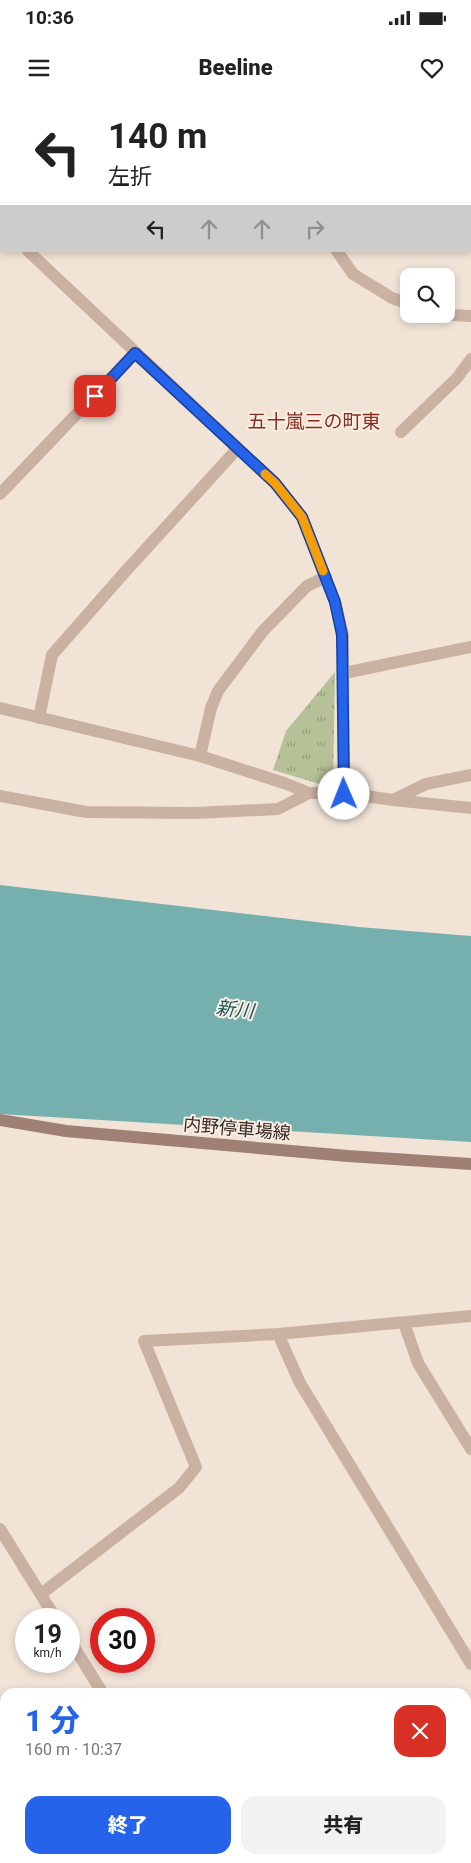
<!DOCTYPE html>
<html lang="ja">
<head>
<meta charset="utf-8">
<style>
	body { margin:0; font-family:Roboto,"Noto Sans JP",sans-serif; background:#f2f2f2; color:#222; height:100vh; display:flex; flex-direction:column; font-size:19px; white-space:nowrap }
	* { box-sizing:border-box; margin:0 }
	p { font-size:16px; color:#767676 }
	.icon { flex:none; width:28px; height:28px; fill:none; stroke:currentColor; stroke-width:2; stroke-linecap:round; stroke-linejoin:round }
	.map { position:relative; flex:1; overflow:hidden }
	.sheet { position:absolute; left:0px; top:1588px; width:471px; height:176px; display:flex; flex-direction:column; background:#fff; border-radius:15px 15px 0 0; box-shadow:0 2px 8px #0003 }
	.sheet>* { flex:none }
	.guide { position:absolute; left:0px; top:0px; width:471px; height:152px; box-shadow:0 2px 8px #0003; background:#fff; color:#222; overflow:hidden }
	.controls { position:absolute; left:400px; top:168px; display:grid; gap:10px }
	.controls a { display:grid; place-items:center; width:55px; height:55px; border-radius:10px; background:#fff; box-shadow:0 2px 8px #0003; font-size:25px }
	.speed { position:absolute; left:15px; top:1508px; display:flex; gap:10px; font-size:25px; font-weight:700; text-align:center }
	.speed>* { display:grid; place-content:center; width:65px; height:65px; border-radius:50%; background:#fff; box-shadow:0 2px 8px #0003; line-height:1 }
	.speed small { font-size:12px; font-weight:400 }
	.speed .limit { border:8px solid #d22; background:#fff; color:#111 }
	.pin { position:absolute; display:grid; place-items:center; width:42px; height:42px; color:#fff; margin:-21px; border-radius:10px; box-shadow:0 2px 8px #0006 }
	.me { position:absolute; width:55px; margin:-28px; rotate:359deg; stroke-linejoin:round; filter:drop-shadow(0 0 4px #0008) }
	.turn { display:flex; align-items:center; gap:18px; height:105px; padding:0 25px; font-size:22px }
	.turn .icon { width:65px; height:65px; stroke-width:2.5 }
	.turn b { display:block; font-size:35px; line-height:42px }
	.lanes { display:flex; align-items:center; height:48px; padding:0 25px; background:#0003; justify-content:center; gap:25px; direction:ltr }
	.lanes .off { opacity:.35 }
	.round { display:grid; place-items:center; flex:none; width:52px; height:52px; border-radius:15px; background:#f2f2f2 }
	.summary { display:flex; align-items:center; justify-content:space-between; height:85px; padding:0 25px }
	h1 { font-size:30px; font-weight:800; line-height:38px; color:#2563eb }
	.action { display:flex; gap:10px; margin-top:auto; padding:10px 25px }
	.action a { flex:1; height:58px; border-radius:15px; background:#2563eb; color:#fff; font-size:20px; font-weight:800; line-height:58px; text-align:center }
	.action a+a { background:#f2f2f2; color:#222 }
	.status { display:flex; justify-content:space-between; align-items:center; height:35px; padding:0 25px; background:#fff; direction:ltr }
	.status svg { height:14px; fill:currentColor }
	header { display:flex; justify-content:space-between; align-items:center; height:65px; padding:0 25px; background:#fff; font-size:22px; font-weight:800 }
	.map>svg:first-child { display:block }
</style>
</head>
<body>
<div class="status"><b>10:36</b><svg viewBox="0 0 49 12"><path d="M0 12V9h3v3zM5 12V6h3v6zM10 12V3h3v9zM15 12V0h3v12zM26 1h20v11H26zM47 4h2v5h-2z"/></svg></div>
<header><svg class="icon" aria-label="menu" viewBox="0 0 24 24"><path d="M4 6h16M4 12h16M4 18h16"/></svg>Beeline<svg class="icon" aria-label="heart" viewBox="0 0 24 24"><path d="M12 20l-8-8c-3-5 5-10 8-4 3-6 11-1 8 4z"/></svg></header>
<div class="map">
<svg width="471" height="1763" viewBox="0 0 471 1763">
	<defs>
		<pattern id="grass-tufts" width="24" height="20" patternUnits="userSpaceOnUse" patternTransform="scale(1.25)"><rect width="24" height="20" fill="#b6c197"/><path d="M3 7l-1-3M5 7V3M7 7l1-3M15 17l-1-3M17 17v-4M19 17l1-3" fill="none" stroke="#959d7b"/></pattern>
	</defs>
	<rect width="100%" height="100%" fill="#f2e3d7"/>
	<path fill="url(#grass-tufts)" d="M335,572L333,688L273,670L286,631Z"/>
	<path fill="#75b0af" d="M0,785L359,827L471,836V1042L0,1014Z"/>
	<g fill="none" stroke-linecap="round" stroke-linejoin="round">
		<path stroke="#cab2a3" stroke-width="12" d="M13,0L14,1
			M415,0L417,1
			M392,1L393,0
			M470,25H471
			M0,65L1,62
			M0,125L1,126
			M28,151L275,383L302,417L335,502L343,535L344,693
			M337,151L353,174L392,198L409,204
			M435,214L471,216
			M401,332L457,278L471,259
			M0,394L135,253
			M344,573L471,547
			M0,608L200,656L284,683L309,693H344L393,700L426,684L471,675
			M39,618L52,555L124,473L238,348
			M200,656L211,608L218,591L263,531L307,486L326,477
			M0,696L86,712L196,713L278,709L309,693
			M393,700L471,708
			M404,1223L418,1263L471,1349
			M278,1234L300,1283L471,1564
			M0,1429L56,1519
			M41,1494L179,1388L196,1367L144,1241L278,1234L471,1216
			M69,1539L102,1592
			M466,1629L471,1626
			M0,1669L5,1666
			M0,1704L5,1712
			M33,1759L36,1763
			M206,1759L209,1763
			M298,1759L301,1763"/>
		<path stroke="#9e8074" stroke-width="12" d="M0,1020L66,1031L348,1056L471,1064"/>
	</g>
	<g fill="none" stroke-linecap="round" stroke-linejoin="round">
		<g stroke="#184099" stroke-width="12">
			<path id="route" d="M95,296L135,253L275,383L302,417L335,502L342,535L344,694"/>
		</g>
		<use href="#route" stroke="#2563eb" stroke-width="9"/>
		<path stroke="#f59e0b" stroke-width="9" d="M265,374L275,383L302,417L323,471"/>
	</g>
	<g text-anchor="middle" stroke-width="4" stroke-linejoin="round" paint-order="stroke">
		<g font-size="18" fill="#352925" stroke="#faeee3">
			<text transform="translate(237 1029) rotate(5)" y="6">内野停車場線</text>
		</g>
		<g font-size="19" fill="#882d1b" stroke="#faeee3">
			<text x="314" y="328">五十嵐三の町東</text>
		</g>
		<g font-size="19" font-style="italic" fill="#195858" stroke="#faeee3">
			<text transform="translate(235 909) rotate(6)" y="7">新川</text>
		</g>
	</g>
</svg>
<div class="controls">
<a><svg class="icon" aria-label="search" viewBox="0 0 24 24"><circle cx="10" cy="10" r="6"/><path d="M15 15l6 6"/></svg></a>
</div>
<div class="speed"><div>19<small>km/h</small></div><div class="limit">30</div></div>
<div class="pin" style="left:95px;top:296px;background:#d93025"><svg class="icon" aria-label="arrive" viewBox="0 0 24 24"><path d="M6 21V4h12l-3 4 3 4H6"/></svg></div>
<svg class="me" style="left:344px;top:694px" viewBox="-20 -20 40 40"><circle r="19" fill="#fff"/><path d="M0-13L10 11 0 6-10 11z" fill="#2563eb"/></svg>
<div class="guide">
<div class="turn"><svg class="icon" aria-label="left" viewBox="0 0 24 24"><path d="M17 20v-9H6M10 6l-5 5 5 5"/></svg><div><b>140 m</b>左折</div></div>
<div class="lanes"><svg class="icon" aria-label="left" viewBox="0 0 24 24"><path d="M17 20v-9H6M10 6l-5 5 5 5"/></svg><svg class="icon off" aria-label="ahead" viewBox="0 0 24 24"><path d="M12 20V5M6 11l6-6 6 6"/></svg><svg class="icon off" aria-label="ahead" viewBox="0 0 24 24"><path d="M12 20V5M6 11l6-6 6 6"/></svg><svg class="icon off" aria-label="right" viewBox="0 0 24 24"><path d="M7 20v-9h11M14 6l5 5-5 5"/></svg></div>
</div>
<section class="sheet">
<div class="summary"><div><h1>1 分</h1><p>160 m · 10:37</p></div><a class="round" style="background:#d93025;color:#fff"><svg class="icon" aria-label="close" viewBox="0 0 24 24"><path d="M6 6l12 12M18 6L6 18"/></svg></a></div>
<div class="action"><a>終了</a><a>共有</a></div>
</section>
</div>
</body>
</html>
